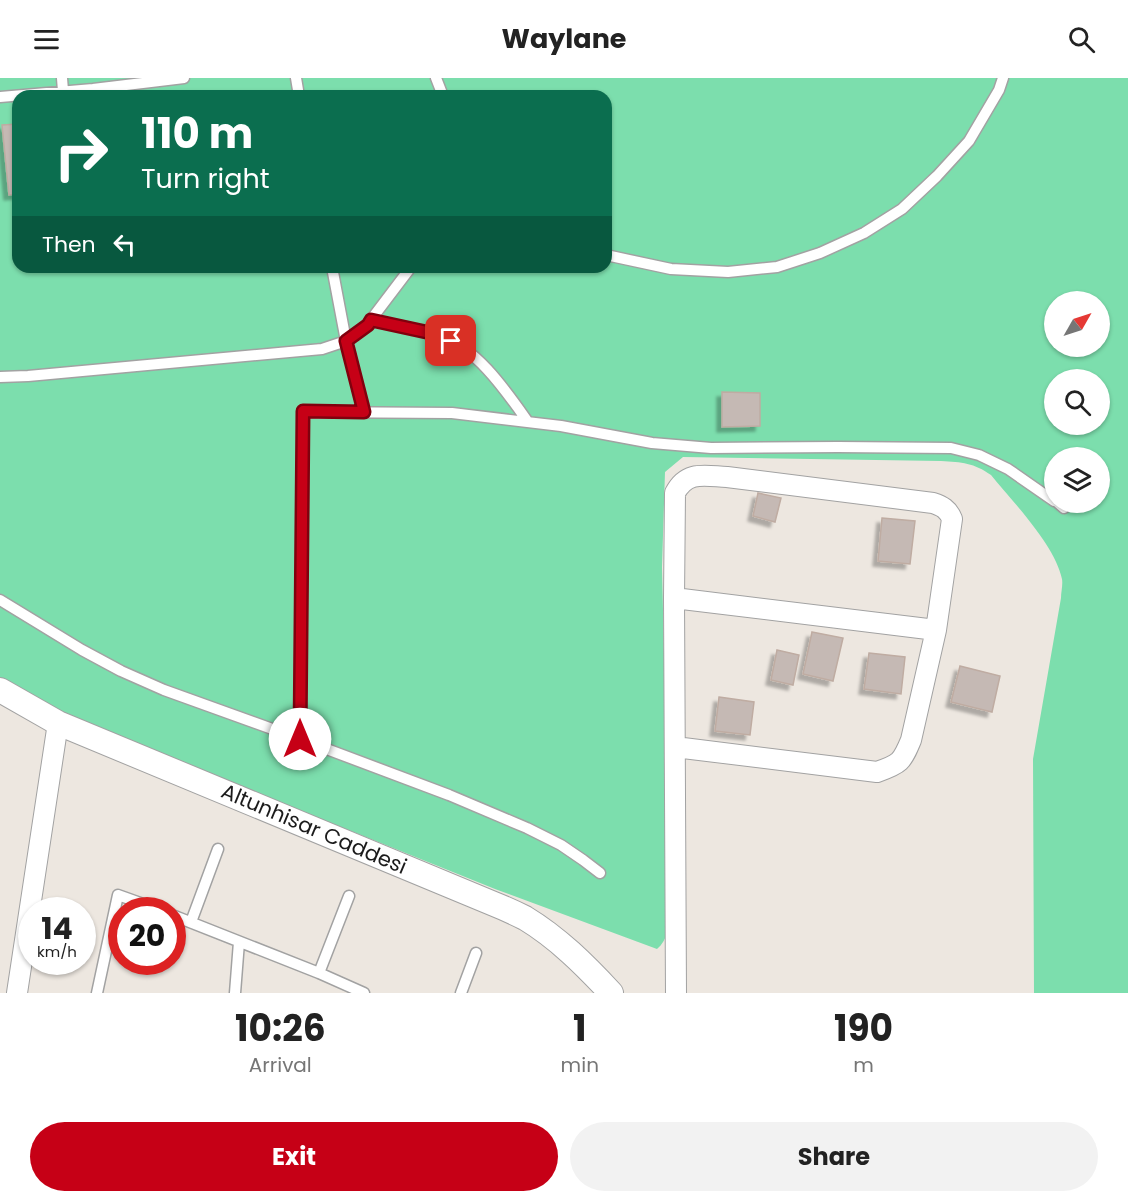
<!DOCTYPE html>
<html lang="en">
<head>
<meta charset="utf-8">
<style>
	body { margin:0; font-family:Poppins,sans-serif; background:#f2f2f2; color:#222; height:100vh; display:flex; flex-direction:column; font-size:22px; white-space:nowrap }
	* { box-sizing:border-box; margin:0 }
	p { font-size:20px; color:#767676 }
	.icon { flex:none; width:33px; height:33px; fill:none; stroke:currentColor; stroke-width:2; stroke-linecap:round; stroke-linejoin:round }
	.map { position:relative; height:915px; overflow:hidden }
	.details { display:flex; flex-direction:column; background:#fff; flex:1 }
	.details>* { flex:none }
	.hud { position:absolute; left:12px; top:12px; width:600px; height:183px; border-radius:18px; box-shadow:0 2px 4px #0004; background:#0b6e4f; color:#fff; overflow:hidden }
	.needle { width:39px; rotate:51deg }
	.buttons { position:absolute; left:1044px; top:213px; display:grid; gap:12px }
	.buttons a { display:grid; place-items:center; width:66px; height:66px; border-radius:50%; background:#fff; box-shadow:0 2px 4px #0004; font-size:30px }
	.speed { position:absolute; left:18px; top:819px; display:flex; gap:12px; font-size:30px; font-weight:700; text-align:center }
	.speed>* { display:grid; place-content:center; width:78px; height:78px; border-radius:50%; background:#fff; box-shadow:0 2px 4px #0004; line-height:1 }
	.speed small { font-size:15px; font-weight:400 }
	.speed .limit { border:9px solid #d22; background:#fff; color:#111 }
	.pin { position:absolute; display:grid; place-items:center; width:51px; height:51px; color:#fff; margin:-26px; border-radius:12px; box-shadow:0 3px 9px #0006 }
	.me { position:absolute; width:66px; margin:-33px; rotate:0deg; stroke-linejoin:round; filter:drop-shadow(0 0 4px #0008) }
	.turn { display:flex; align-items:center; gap:21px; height:126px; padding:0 30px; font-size:27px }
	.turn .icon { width:78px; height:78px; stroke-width:2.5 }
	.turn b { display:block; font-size:42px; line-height:51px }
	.then { display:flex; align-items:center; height:57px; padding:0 30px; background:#0003; gap:12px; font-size:22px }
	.eta { display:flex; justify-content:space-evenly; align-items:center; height:102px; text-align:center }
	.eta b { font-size:36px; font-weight:700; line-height:42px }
	.cta { display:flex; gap:12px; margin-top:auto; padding:12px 30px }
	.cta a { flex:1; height:69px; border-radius:36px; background:#c60016; color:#fff; font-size:24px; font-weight:700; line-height:69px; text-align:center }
	.cta a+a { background:#f2f2f2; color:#222 }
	header { display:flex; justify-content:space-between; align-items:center; height:78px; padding:0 30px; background:#fff; font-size:27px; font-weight:700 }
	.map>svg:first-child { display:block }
</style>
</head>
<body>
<header><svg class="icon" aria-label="menu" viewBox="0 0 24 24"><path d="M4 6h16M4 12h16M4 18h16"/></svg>Waylane<svg class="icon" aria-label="search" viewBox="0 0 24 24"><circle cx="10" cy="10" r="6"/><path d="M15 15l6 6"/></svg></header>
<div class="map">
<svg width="1128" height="915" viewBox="0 0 1128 915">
	<defs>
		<filter id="shadow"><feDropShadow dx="-5" dy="5" stdDeviation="1.5" flood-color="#0004"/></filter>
	</defs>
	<rect width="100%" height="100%" fill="#ede7e0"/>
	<path fill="#7cdead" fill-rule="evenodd" d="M0,0H1128V915H1034L1033,681L1061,520C1061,514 1063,507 1062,501C1055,467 1013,424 991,397C974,385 962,384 941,383L683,379L665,394L662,489L670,836C668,849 668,862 657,871L495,811L142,669L58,633L0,599ZM18,18H606V189H18ZM1054,224H1100V268H1054ZM1054,302H1100V346H1054ZM1054,380H1100V424H1054Z"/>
	<path fill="#c5b9b4" stroke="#bfaca2" stroke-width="1.5" filter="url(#shadow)" d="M18,46V116L9,117L2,47Z
		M722,314L760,315V348L722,349Z
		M758,415L781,420L775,444L753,438Z
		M882,440L915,443L910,486L878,483Z
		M812,554L843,560L833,603L803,596Z
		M777,572L799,577L793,607L771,602Z
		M869,575L905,579L901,616L864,611Z
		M960,588L1000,598L992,634L951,624Z
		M719,619L754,624L750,657L715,653Z"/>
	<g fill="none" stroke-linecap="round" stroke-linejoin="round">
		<g stroke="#a2a2a2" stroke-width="13">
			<path id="service" d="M62,0L63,13
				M296,0L299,18
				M436,0L443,18
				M0,19L93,11L184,0
				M606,177L671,191L728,194L777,189L820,175L864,155L902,131L937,98L969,63L999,12L1003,0
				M332,189L346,263L365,334
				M371,242C393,247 417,250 439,257C477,270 506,313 528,344
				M0,299L28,298L322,271L346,263L367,247L411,189
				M1057,424L1064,430
				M0,522L82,572L121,593L164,612L300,661L449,717L527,750L561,767L583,782L600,795
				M300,661L303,334L452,335L561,348L652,365L711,370L838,369L951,370L979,377L1008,391L1054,423
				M172,837L319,895L364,915
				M191,844L218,771
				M319,895L349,818
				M97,915L118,817L160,832
				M235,915L239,864
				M461,915L476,875"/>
		</g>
		<g stroke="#a2a2a2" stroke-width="22">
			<path id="minor" d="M674,520L936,552
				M675,669L877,694C900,686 902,684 911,662L936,552L952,441C948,431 942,428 933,425L727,399C705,398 687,392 675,415L674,520L676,915
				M17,915L58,645"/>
		</g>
		<g stroke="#a2a2a2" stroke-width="26">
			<path id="tertiary" d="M0,612L58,645L494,826C504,830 515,835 525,840C558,860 585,887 611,915"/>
		</g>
		<use href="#service" stroke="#fff" stroke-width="10"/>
		<use href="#minor" stroke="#fff" stroke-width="20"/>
		<use href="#tertiary" stroke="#fff" stroke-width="24"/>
	</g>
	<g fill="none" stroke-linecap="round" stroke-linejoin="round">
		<g stroke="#81000e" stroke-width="15">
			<path id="route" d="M300,661L303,333L364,334L346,263L368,247L371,242L440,257L451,263"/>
		</g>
		<use href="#route" stroke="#c60016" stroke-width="10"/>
	</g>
	<g text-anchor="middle" stroke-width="4.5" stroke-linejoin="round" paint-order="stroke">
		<g font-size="21" fill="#1b1b1b" stroke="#fff">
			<text transform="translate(314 751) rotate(23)" y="7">Altunhisar Caddesi</text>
		</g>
	</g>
</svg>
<div class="buttons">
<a><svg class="needle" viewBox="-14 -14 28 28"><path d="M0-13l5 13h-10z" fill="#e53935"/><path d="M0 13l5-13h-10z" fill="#767676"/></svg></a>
<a><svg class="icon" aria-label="search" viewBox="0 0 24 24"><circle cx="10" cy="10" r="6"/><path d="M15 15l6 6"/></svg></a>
<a><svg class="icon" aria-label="layers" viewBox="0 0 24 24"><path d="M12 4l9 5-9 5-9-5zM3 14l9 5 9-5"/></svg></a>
</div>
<div class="speed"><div>14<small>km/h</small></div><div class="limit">20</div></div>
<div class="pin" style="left:451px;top:263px;background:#d93025"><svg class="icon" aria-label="arrive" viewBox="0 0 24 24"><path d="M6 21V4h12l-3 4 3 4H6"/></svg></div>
<svg class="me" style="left:300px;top:661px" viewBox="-20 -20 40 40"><circle r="19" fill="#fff"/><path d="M0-13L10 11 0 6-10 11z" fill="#c60016"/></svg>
<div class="hud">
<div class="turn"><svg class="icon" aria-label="right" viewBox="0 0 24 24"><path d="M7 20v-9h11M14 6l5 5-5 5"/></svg><div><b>110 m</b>Turn right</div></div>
<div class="then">Then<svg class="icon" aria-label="left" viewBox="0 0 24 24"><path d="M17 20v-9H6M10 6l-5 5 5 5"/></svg></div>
</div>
</div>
<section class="details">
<div class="eta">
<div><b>10:26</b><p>Arrival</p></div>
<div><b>1</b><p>min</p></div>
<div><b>190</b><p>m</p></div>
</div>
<div class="cta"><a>Exit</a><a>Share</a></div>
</section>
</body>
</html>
